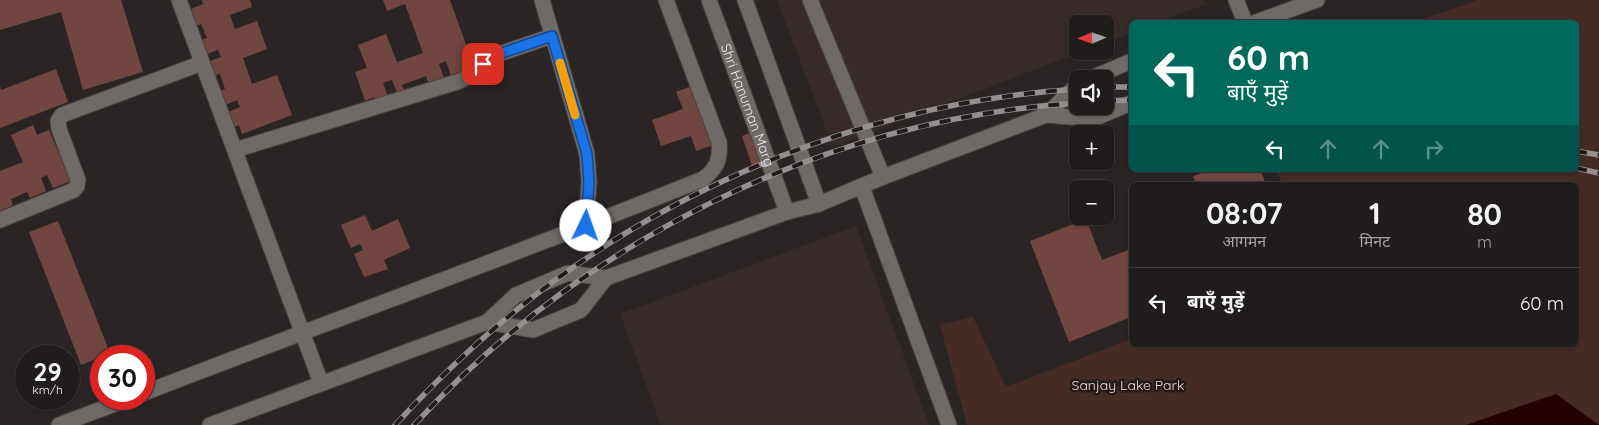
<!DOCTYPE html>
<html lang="hi">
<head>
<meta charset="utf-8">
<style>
	body { margin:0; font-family:Quicksand,"Noto Sans Devanagari",sans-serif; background:#2d2928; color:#f1f3f6; height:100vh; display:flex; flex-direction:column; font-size:19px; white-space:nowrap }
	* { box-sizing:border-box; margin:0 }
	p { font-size:16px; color:#a2a1a3 }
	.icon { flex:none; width:28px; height:28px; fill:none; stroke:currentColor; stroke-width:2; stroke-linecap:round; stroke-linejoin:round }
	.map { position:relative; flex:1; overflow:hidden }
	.drawer { position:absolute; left:1129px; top:182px; width:450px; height:165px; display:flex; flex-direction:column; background:#201c1b; border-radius:8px; box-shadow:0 1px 4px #0004,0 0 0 1px #3d3a3a }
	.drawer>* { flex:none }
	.guide { position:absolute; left:1129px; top:20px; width:450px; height:152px; border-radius:8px; box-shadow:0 1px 4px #0004,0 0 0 1px #3d3a3a; background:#00695c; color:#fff; overflow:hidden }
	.needle { width:32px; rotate:268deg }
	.fabs { position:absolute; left:1069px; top:15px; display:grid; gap:10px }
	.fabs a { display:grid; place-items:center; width:45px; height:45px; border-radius:8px; background:#201c1b; box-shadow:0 1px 4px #0004,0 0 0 1px #3d3a3a; font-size:25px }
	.speed { position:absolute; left:15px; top:345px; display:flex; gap:10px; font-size:25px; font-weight:700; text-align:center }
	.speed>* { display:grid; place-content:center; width:65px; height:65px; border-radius:50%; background:#201c1b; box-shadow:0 1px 4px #0004,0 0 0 1px #3d3a3a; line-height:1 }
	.speed small { font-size:12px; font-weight:400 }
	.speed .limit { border:8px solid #d22; background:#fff; color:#111 }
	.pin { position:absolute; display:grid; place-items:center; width:42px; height:42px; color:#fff; margin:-21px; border-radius:10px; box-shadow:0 2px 8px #0006 }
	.me { position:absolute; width:55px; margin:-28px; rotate:3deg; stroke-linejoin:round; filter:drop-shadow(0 0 4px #0008) }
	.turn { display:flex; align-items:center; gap:18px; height:105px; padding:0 15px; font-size:22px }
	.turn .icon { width:65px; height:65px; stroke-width:2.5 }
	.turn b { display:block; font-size:35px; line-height:42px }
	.lanes { display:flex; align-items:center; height:48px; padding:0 15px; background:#0003; justify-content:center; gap:25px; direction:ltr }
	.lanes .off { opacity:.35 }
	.eta { display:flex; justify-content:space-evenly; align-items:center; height:85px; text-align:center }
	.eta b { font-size:30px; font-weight:700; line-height:35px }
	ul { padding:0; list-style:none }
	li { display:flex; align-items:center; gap:15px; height:70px; padding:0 15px; border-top:1px solid #3d3a3a }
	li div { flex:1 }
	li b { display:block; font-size:19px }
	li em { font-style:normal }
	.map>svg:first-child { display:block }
</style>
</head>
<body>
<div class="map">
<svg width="1599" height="425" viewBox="0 0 1599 425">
	<rect width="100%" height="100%" fill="#2a2524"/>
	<path fill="#372b29" d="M777,0H1205L1206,4L1158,22H1131V33L1105,43V24H1078V51H1083L833,147Z
		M856,226L929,425H661L620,314Z"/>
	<path fill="#452a26" d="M1478,0H1599V425H967L940,325L973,317L1006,387L1131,339V345H1576V185H1281L1278,170H1576V22H1415Z"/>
	<path fill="#240201" d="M1556,394L1599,425H1466Z"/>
	<path fill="#724640" d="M0,0H121L143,72L83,90L61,12L0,30Z
		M202,0H250L252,7L230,15L235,29L257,21L267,49L243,58L252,84L277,75L292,115L242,134L239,125L234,127L228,112L240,107L237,100L226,105L221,91L225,89L220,74L215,75L210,61L221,57L218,50L207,54L202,40L207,38L201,24L197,26L191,9L203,4Z
		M383,0H450L474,67L451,76L446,61L439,64L444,78L429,84L426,76L402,85L405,93L398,96L392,80L383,83L389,99L376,104L374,97L365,101L355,72L367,68L358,45L386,34L397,62L423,53L405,4L387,11Z
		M56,69L68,102L0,128V86L1,90Z
		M692,86L713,145L696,151L691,136L661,146L652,120L683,109L676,92Z
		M33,125L37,135L49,130L71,181L53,188L47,175L41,178L46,191L30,198L27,192L11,199L13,205L0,211V171L23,162L11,135Z
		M758,130L768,161L752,166L742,136Z
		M1210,170H1261L1266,185H1197L1193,176Z
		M365,215L372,231L398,219L410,248L384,260L388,269L364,277L354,254L363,250L360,244L351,248L341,225Z
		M1086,219L1102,260L1131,249V317L1069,342L1030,241Z
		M58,221L110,353L81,365L29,232Z"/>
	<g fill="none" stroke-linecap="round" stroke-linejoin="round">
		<g stroke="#484342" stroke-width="17">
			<g id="minor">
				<path d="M179,0L321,383"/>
				<path d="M542,0L587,154L589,182L586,226"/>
				<path id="s1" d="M709,0L787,212"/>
				<path d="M745,0L819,204"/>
				<path d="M810,0L883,177"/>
				<path d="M1236,0L1245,22"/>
				<path d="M1256,22L1317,0"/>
				<path d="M1089,79L1129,62H1131"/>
				<path d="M1046,115L1093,119L1131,103"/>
				<path d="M235,150L457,82L468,77L499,54L552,36"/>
				<path d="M862,187L949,425"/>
				<path d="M0,220L74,190L77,186L78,180L59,129L58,121L62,115L202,63"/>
				<path d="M487,322L533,330L581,310L606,278"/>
				<path d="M144,393C330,321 518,254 703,179C716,169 721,160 719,142L666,0"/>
				<path d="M59,425L128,399"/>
				<path d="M210,425L487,322L516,295L568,273L606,278L787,212L819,204L883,177L1046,115L1078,84"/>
			</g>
		</g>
		<use href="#minor" stroke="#6f6968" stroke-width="15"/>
		<g stroke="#938f8e" stroke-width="5.5">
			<path id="rail" d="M1105,87H1131
				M1105,101L1131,100
				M1576,151L1599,155
				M1576,168L1599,173
				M395,425C432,385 472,346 514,312C672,183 874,102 1078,89
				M414,425C584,240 826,119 1078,103"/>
		</g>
		<use href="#rail" stroke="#211b1b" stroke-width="4" stroke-dasharray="11" stroke-linecap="butt"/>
	</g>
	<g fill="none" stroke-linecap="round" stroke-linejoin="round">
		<g stroke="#114b97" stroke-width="12">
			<path id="route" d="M483,64L499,54L552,36L587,154L589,182L586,226"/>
		</g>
		<use href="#route" stroke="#1a73e8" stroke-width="9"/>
		<path stroke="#f59e0b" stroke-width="9" d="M560,63L575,115"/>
	</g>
	<g text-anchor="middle" stroke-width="5" stroke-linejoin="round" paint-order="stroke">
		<g font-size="14" fill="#efebea" stroke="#211b1b">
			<text dy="5" stroke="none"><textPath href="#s1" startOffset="112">Shri Hanuman Marg</textPath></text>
		</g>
		<g font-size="14" fill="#f6d6d1" stroke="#211b1b">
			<text x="1128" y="390">Sanjay Lake Park</text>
		</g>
	</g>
</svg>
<div class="fabs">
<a><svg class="needle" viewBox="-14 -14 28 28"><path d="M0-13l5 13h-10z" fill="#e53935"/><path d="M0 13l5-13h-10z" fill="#a2a1a3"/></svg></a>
<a><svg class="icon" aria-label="sound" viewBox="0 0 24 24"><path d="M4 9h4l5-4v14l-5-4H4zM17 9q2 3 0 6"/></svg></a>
<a>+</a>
<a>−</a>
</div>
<div class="speed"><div>29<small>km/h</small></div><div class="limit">30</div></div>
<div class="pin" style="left:483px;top:64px;background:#d93025"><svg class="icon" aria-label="arrive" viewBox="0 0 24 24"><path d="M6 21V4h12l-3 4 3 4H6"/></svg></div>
<svg class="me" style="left:586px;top:226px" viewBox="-20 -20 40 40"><circle r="19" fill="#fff"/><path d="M0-13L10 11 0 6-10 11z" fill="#1a73e8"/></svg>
<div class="guide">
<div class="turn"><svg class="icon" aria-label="left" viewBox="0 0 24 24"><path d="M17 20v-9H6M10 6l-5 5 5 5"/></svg><div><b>60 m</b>बाएँ मुड़ें</div></div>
<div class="lanes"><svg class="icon" aria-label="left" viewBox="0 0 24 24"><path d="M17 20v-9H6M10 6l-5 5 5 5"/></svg><svg class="icon off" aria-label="ahead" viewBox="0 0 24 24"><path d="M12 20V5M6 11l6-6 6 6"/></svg><svg class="icon off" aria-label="ahead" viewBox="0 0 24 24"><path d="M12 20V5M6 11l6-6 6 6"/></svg><svg class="icon off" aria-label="right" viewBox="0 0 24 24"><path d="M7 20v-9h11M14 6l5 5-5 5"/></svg></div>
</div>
<section class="drawer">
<div class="eta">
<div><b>08:07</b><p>आगमन</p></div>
<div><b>1</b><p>मिनट</p></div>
<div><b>80</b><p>m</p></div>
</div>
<ul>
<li><svg class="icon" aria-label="left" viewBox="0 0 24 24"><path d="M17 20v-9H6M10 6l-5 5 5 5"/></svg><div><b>बाएँ मुड़ें</b></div><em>60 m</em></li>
</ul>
</section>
</div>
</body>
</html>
